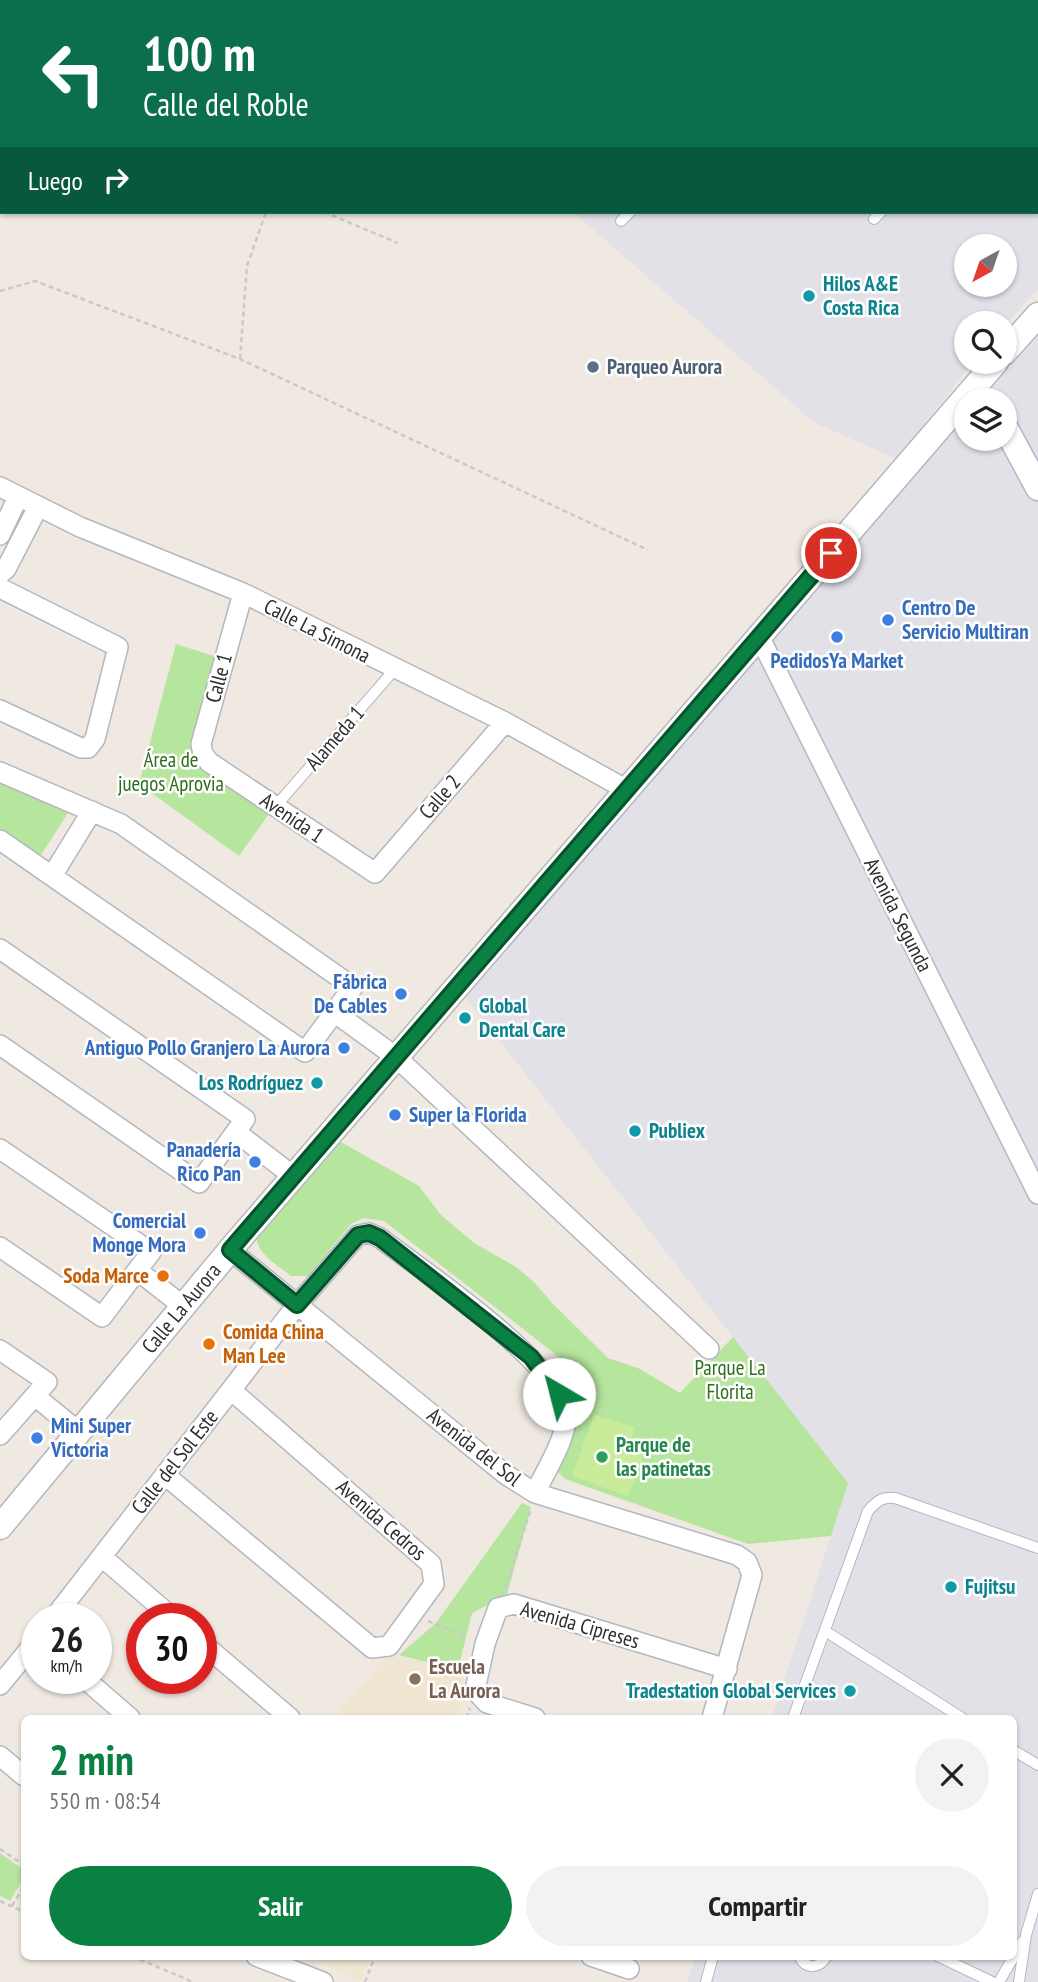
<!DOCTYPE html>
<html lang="es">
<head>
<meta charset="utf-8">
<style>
	body { margin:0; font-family:"PT Sans Narrow",sans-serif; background:#f2f2f2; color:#202124; height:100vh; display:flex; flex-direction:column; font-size:26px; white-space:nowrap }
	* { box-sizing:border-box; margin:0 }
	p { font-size:23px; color:#757577 }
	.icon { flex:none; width:38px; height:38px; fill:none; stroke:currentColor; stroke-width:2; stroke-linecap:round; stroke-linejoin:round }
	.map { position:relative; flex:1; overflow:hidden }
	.drawer { position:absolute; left:21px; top:1715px; width:996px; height:245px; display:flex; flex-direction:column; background:#fff; border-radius:10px; box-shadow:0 2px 5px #0004 }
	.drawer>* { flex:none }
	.banner { position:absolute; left:0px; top:0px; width:1040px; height:214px; box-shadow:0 2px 5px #0004; background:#0b6e4f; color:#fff; overflow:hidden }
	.needle { width:46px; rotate:220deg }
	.controls { position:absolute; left:954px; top:234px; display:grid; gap:14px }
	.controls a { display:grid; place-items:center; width:63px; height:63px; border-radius:50%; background:#fff; box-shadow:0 2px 5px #0004; font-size:35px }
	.speed { position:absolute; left:21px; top:1603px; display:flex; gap:14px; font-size:35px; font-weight:700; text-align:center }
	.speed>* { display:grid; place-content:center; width:91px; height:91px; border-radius:50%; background:#fff; box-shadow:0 2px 5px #0004; line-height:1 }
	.speed small { font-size:18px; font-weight:400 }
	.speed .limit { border:10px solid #d22; background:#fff; color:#111 }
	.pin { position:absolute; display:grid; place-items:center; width:60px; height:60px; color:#fff; margin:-30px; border:4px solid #fff; border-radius:50%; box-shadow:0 2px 7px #0007 }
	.me { position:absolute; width:77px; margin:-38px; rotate:323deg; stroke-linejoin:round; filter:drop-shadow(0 0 5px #0008) }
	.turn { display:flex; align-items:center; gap:24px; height:147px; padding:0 28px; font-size:32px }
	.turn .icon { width:91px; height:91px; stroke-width:2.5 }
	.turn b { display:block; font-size:49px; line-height:60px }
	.then { display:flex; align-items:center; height:66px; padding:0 28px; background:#0003; gap:14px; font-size:26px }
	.round { display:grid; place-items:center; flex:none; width:74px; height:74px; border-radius:37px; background:#f2f2f2 }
	.headline { display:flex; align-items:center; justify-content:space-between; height:119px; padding:0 28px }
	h1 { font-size:42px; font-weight:700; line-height:52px; color:#0b8043 }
	.cta { display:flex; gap:14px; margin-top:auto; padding:14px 28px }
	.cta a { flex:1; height:80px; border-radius:42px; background:#0b8043; color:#fff; font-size:28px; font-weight:700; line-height:80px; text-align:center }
	.cta a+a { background:#f2f2f2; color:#202124 }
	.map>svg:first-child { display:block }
</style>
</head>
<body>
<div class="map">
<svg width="1038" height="1982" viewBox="0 0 1038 1982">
	<rect width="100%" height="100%" fill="#efe9e1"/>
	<path fill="#e3e1e8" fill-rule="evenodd" d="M327,0H1038V289L1005,326L1004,324H966V362H973L897,459L815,423L573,212H1038V2ZM966,247H1004V285H966Z
		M1038,336V1982H687L695,1957L1013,1956V1718H772L848,1483L461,992L966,418V439H1004V401H981Z"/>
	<path fill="#f0e6d1" d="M390,1654L458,1670L468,1688L458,1718H333Z
		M310,1957L371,1956V1957L360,1982Z"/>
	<path fill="#b6e59e" d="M176,644L217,657L195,740L193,754L195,760L271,811L239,856L139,784Z
		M0,782L68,813L39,858L0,832Z
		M339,1141L419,1186L441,1215L474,1243L516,1267L534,1282L553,1304L608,1358L638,1368L680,1393L733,1337L848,1483L831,1536L748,1544L565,1479L558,1472V1462L581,1401L575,1377L554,1353L384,1221L363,1218L351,1224L308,1276H291C279,1266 255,1253 257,1236Z
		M522,1503L531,1507L507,1595L472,1613L458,1670L399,1655L436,1623Z
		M0,1853L24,1870V1877L10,1901L0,1896Z"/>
	<path fill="#c9ec9a" d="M594,1415L635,1427L632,1437L649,1441L628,1496L572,1476Z"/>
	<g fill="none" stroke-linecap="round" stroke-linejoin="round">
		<g stroke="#b4b7c1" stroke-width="12">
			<path id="service" d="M614,0L616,2
				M822,2L823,0
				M874,219L881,212
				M621,221L630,212
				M275,807L395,669
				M825,1631L962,1718
				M793,1718L868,1511C877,1501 881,1497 895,1498L1038,1548
				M1013,1750L1038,1765
				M799,1956C806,1970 819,1969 827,1956
				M938,1956L992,1982
				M706,1982L713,1956
				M999,1982L1022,1942
				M1019,1982L1026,1935L1038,1894"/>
		</g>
		<g stroke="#b4b7c1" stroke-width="22">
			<path id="minor" d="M0,487L80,527L243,593L505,722L627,790
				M0,535L18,497
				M0,574L6,569L38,507
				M0,588L118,647L95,739L88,748H81L0,710
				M243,593L201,744L203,754L209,762L375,873L505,722
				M759,636L1038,1194
				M0,772L121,824L353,987L305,1052L0,840
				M52,876L92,811
				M0,949L245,1119L199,1183L0,1045
				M334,1012L396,1057L709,1349
				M236,1132L293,1176
				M0,1149L151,1252L102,1317L0,1247
				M230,1250L505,1474L535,1493L737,1555L747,1562L752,1575L712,1718
				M138,1271L183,1306
				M0,1350L47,1382L0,1435
				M35,1396L80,1433
				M165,1475L372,1648L389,1646L434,1584L431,1564L231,1390
				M102,1557L174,1619
				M53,1619L297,1305L358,1235L369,1233L380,1238C423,1271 560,1363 566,1414C568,1436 545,1472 535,1493
				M201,1642L290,1718
				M84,1678L130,1718
				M0,1685L37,1640
				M535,1718L487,1703L475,1690L485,1644L498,1608L514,1604L727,1669
				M0,1756L24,1776
				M256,1956L323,1982
				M591,1956L629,1969"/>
		</g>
		<g stroke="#b4b7c1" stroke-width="27">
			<g id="tertiary">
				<path d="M1004,353L1038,315"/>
				<path d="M1004,425L1038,488"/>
				<path id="s1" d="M0,1527L230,1250L996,362"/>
			</g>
		</g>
		<path stroke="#c9c9c9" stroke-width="2.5" stroke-dasharray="5 3.5" stroke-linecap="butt" d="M107,0L109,2
			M324,212L398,243
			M0,291L35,281L240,359L648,550
			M240,359L247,266L266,212
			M505,1589L531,1509
			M428,1621L467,1637
			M466,1718L470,1708
			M0,1849L24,1865
			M0,1901L24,1912
			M12,1906L24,1886
			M132,1956L193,1982
			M365,1982L375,1956"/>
		<use href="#service" stroke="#fff" stroke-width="10"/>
		<use href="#minor" stroke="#fff" stroke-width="19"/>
		<use href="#tertiary" stroke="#fff" stroke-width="24"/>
	</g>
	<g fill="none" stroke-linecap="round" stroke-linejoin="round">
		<g stroke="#07532c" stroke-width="18">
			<path id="route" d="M559,1394L531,1357L380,1238L369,1233L358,1235L297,1305L230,1250L831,553"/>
		</g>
		<use href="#route" stroke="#0b8043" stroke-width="12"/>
	</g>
	<g fill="#0f9aa8" stroke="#fff" stroke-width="2.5">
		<circle cx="809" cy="296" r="7"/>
		<circle cx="465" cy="1018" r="7"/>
		<circle cx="317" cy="1083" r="7"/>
		<circle cx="635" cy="1131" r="7"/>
		<circle cx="951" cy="1587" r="7"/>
		<circle cx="850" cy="1691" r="7"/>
	</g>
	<circle fill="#5c6f8a" stroke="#fff" stroke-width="2.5" cx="593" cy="367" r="7"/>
	<g fill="#3f7fe0" stroke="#fff" stroke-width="2.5">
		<circle cx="888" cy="620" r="7"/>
		<circle cx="837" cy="637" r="7"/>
		<circle cx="401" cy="994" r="7"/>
		<circle cx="344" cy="1048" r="7"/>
		<circle cx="395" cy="1115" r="7"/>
		<circle cx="255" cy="1162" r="7"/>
		<circle cx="200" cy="1233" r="7"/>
		<circle cx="37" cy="1438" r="7"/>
	</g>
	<g fill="#e8710a" stroke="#fff" stroke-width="2.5">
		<circle cx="163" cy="1276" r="7"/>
		<circle cx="209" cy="1344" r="7"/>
	</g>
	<circle fill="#2e9e5b" stroke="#fff" stroke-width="2.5" cx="602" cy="1457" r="7"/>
	<circle fill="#8d6e63" stroke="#fff" stroke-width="2.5" cx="415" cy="1679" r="7"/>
	<g text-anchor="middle" stroke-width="5" stroke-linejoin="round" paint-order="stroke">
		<g font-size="21" font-weight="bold" fill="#0d838f" stroke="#fff" text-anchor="start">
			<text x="823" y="291">Hilos A&amp;E<tspan x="823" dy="24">Costa Rica</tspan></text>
			<text x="479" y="1013">Global<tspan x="479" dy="24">Dental Care</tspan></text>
			<text x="303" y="1090" text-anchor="end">Los Rodríguez</text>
			<text x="649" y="1138">Publiex</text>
			<text x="965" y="1594">Fujitsu</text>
			<text x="836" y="1698" text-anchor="end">Tradestation Global Services</text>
		</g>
		<g font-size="21" font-weight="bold" fill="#4e5e75" stroke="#fff" text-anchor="start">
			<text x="607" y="374">Parqueo Aurora</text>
		</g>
		<g font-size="21" font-weight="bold" fill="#366cbe" stroke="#fff" text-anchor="end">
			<text x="902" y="615" text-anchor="start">Centro De<tspan x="902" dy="24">Servicio Multiran</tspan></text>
			<text x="837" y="668" text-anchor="middle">PedidosYa Market</text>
			<text x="387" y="989">Fábrica<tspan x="387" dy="24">De Cables</tspan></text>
			<text x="330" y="1055">Antiguo Pollo Granjero La Aurora</text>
			<text x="409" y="1122" text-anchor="start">Super la Florida</text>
			<text x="241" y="1157">Panadería<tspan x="241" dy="24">Rico Pan</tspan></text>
			<text x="186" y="1228">Comercial<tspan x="186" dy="24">Monge Mora</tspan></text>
			<text x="51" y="1433" text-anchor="start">Mini Super<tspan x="51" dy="24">Victoria</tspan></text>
		</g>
		<g font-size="21" fill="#2e2e2e" stroke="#fff">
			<text transform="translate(317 631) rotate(27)" y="7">Calle La Simona</text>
			<text transform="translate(219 678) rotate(-75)" y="7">Calle 1</text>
			<text transform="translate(335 738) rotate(-49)" y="7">Alameda 1</text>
			<text transform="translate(440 797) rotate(-49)" y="7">Calle 2</text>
			<text transform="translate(292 818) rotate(34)" y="7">Avenida 1</text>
			<text transform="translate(898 915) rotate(63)" y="7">Avenida Segunda</text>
			<text dy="7" stroke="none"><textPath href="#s1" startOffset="284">Calle La Aurora</textPath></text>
			<text transform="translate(474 1447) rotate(38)" y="7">Avenida del Sol</text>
			<text transform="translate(175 1462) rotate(-52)" y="7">Calle del Sol Este</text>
			<text transform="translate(381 1520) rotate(41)" y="7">Avenida Cedros</text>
			<text transform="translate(580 1625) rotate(16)" y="7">Avenida Cipreses</text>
		</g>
		<g font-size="21" fill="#2c6e1b" stroke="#fff">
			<text x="171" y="767">Área de<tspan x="171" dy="24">juegos Aprovia</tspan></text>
			<text x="730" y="1375">Parque La<tspan x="730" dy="24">Florita</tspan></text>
		</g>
		<g font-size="21" font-weight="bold" fill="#c56008" stroke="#fff" text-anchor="end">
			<text x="149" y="1283">Soda Marce</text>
			<text x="223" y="1339" text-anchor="start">Comida China<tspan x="223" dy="24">Man Lee</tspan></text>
		</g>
		<g font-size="21" font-weight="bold" fill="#27864d" stroke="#fff" text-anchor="start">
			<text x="616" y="1452">Parque de<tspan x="616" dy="24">las patinetas</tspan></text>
		</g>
		<g font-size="21" font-weight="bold" fill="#785e54" stroke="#fff" text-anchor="start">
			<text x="429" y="1674">Escuela<tspan x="429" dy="24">La Aurora</tspan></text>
		</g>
	</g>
</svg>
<div class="controls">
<a><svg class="needle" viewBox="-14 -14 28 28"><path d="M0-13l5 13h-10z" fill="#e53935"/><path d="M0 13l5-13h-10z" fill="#757577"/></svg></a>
<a><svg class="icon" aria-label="search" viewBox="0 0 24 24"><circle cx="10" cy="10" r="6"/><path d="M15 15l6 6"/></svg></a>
<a><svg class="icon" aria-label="layers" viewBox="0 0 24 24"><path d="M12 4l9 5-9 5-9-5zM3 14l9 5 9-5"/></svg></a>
</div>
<div class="speed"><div>26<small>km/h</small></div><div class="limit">30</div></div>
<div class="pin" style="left:831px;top:553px;background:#d93025"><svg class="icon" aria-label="arrive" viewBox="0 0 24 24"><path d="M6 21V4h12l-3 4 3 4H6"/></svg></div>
<svg class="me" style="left:559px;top:1394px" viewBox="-20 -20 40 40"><circle r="19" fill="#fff"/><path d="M0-13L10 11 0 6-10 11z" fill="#0b8043"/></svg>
<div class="banner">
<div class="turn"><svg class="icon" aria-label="left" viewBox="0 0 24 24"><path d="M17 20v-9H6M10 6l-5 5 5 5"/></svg><div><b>100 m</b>Calle del Roble</div></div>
<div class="then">Luego<svg class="icon" aria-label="right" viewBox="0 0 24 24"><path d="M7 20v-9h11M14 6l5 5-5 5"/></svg></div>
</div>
<section class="drawer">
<div class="headline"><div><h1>2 min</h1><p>550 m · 08:54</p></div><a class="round"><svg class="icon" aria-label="close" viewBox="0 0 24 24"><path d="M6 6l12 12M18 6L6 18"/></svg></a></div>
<div class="cta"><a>Salir</a><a>Compartir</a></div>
</section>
</div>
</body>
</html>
